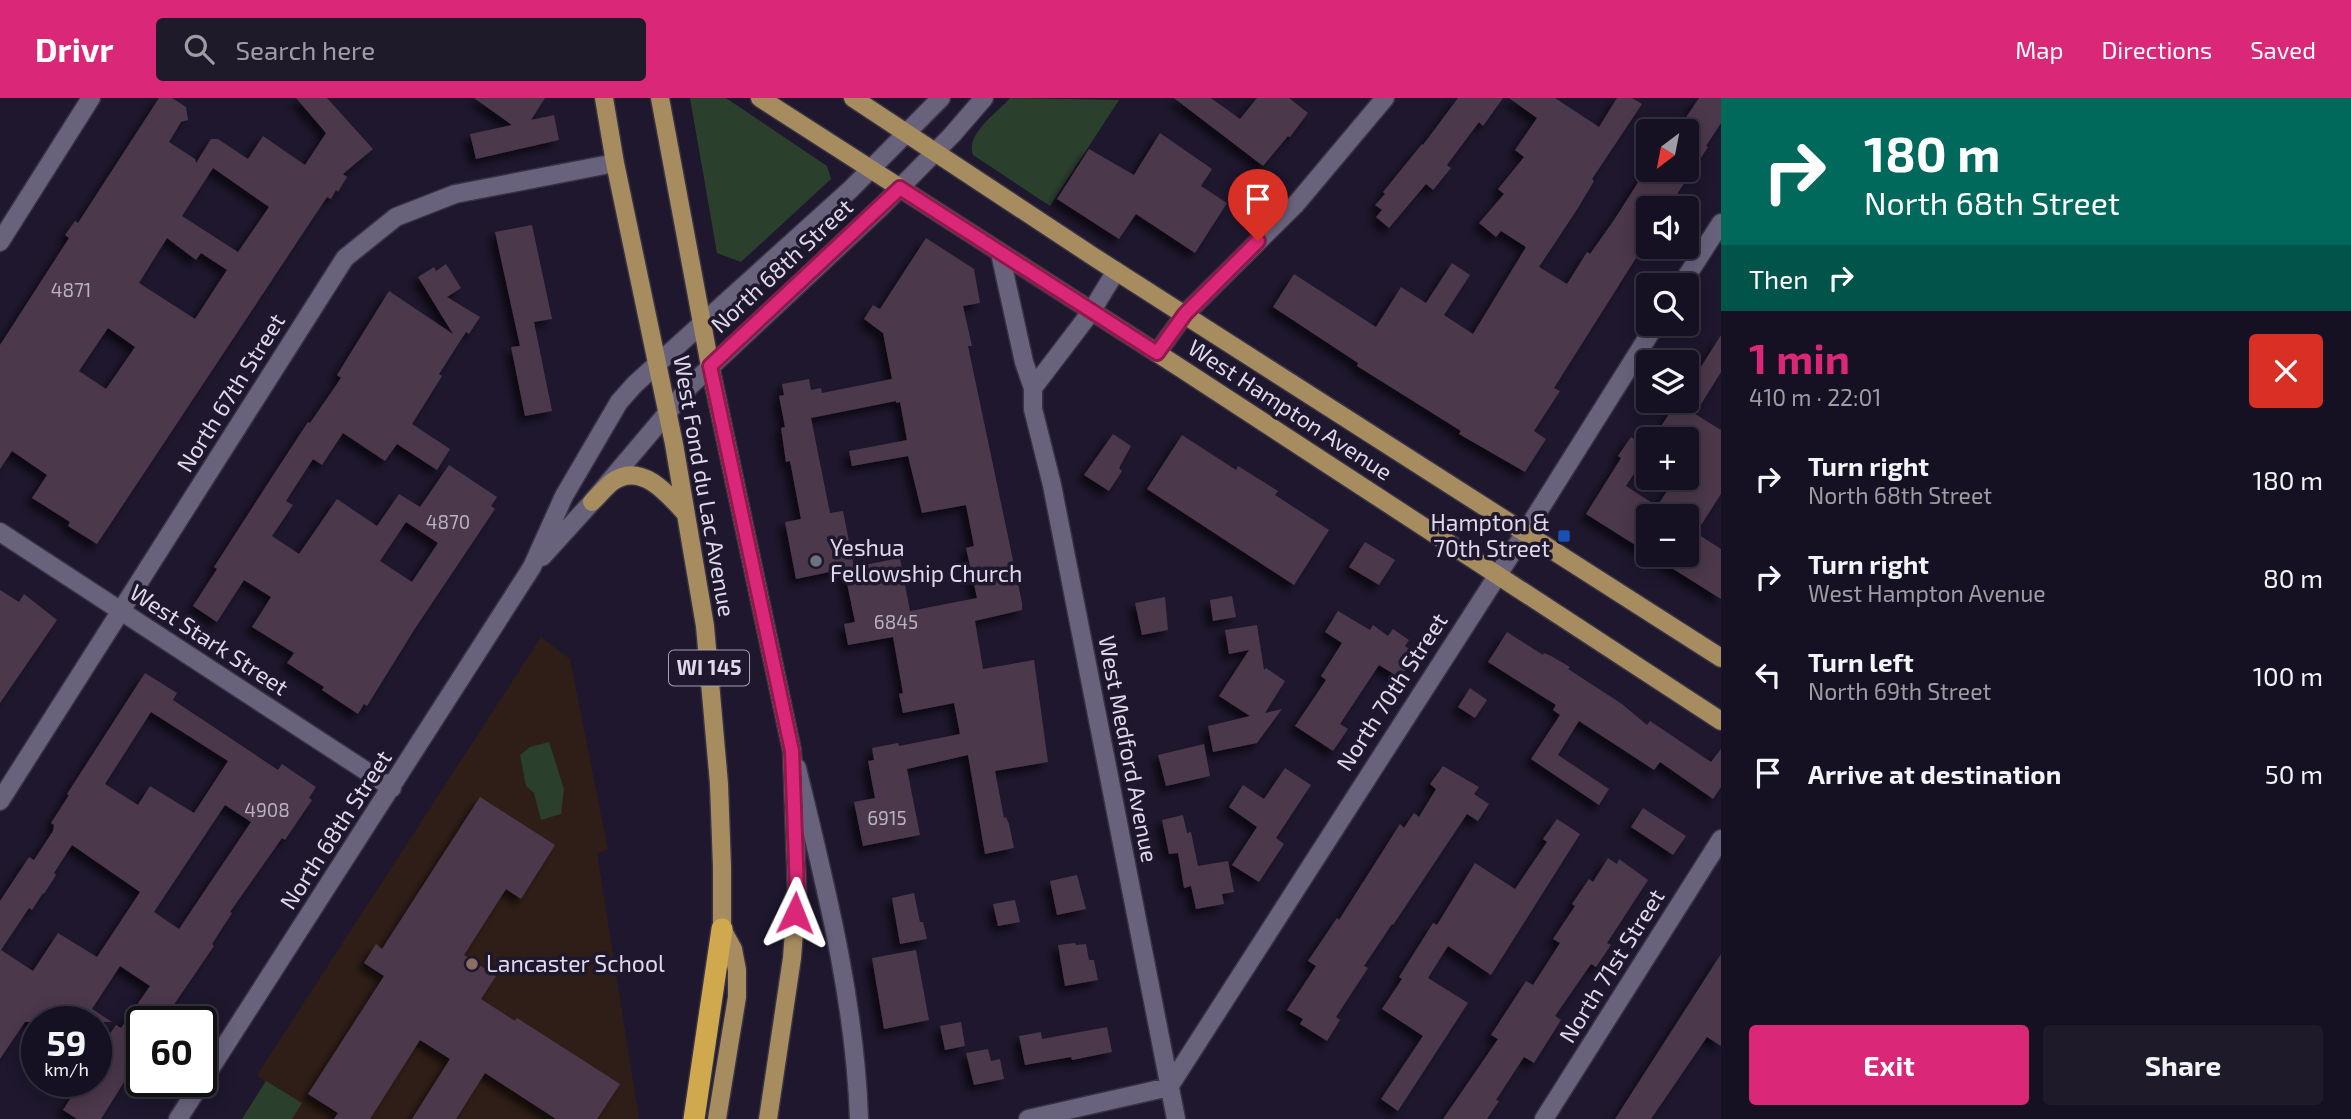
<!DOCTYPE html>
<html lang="en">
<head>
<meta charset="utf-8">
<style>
	body { margin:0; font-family:"Exo 2",sans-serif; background:#1f1a2a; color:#f1f3f6; height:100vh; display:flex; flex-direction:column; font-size:26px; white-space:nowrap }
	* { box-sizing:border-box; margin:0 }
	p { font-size:23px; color:#9e9da5 }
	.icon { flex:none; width:38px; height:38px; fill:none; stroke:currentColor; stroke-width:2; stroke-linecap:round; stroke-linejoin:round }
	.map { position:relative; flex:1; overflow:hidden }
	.sheet { display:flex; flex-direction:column; background:#161122; width:630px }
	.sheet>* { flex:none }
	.banner { background:#00695c; color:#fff; overflow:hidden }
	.needle { width:46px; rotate:212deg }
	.fabs { position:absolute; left:1636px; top:21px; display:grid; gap:14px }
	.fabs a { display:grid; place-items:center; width:63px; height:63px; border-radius:7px; background:#161122; box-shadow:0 4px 18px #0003,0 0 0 2px #353140; font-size:35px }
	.speed { position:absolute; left:21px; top:908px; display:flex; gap:14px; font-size:35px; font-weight:700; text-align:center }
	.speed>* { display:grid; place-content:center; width:91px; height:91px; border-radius:50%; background:#161122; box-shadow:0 4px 18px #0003,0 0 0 2px #353140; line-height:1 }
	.speed small { font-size:18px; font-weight:400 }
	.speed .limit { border:4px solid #111; border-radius:10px; background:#fff; color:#111 }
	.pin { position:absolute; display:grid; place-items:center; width:60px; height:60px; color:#fff; margin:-72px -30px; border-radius:50% 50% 50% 0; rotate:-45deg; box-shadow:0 0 7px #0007 }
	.pin .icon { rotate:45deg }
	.me { position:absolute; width:77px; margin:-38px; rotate:2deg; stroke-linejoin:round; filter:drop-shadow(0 0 5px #0008) }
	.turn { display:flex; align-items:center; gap:24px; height:147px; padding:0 28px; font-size:32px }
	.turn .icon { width:91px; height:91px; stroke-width:2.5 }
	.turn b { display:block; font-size:49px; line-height:60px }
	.then { display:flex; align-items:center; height:66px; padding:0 28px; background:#0003; gap:14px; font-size:26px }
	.round { display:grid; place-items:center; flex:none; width:74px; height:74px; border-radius:7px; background:#1f1a2a }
	.overview { display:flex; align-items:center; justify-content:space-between; height:119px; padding:0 28px }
	h1 { font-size:42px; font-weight:700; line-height:52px; color:#db2777 }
	.primary-button { display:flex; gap:14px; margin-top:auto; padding:14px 28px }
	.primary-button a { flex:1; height:80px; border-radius:7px; background:#db2777; color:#fff; font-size:28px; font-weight:700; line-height:80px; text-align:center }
	.primary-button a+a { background:#1f1a2a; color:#f1f3f6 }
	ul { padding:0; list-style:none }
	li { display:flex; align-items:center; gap:21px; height:98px; padding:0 28px }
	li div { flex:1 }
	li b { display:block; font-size:26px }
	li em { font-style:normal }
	header { display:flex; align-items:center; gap:42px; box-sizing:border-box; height:98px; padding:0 35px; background:#db2777; color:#fff }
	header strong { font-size:33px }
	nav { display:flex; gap:38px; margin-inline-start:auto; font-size:24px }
	.search { width:490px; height:63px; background:#1f1a2a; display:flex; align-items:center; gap:18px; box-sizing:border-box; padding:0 24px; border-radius:7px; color:#9e9da5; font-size:26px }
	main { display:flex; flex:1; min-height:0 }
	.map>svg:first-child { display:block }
</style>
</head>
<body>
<header>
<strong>Drivr</strong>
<div class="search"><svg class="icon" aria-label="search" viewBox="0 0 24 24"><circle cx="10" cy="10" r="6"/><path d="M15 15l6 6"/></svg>Search here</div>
<nav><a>Map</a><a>Directions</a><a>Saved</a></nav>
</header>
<main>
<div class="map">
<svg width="1721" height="1021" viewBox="0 0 1721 1021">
	<defs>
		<filter id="shadow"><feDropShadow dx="-6" dy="6" stdDeviation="3.5" flood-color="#0009"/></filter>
	</defs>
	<rect width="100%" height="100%" fill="#1e172d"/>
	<path fill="#2f1e17" d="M541,539L570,561L608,752L597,755L639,1021H242L265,984L257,977Z"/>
	<path fill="#2b3f2d" d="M690,0H726L827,68L831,81L741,164L717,155Z
		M1010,0L1119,2L1050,108L973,57C965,36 998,14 1010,0Z
		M549,644L564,691L561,716L541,722L534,695L526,688L520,657L530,649Z
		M266,983L302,1005L292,1021H242Z"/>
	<path fill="#4b384c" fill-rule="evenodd" filter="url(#shadow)" d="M159,0H172L186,9L188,22L181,24L169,44L195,61L196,65L211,41H218L248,61L263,38L305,67L326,35L296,0H327L373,51L343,76L347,79L338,94L336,92L331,101L327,99L97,446L68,428L70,424L32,400L47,377L12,353L0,371V247L69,140L65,137L75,123L78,125ZM213,70L269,109L238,154L182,118ZM167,140L196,162L201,155L227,172L195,221L139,185ZM108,230L135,249L106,291L79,273Z
		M474,0H545L531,22L554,17L559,42L476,61L470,36L512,27Z
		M1174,0H1211L1240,21L1257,0H1289L1308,15L1290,39L1288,38L1263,68Z
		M1458,0H1503L1483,28L1479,24L1447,67L1451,70L1433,92L1426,86L1389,130L1376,119L1382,112L1375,107L1385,96L1383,94L1422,46L1423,47Z
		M1509,0H1555L1599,29L1617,0H1632L1642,6L1592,81L1594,83L1578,110L1539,169L1567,186L1587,154L1590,156L1614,122L1646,72H1687V33H1677L1699,0H1721V25L1706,48L1708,49L1668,110H1648V141L1554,290L1560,293L1534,333L1546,341L1525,374L1459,336L1461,333L1357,268L1358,265L1273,209L1294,176L1376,229L1401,189L1426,205L1452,165L1470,177L1444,217L1473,236L1526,149L1501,133L1496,139L1479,125L1504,96L1498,91L1524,59L1515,52L1537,20Z
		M1160,35L1212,71L1201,88L1227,105L1195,155L1136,116L1119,141L1057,101L1089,51L1134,77Z
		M532,127L552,221L534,224L552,313L525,318L511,249L520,248L495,134Z
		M926,140L974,171L980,205L963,208L972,248H968L1022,505V512L975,523L983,571L1034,562L1048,664L995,673L1004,720L1006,719L1009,726L1014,750L985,756L968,657L907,671L920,737L863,748L854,704L875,700L868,663L874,662L872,650L898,645L899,648L960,636L954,605L903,615L899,596L903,595L893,539L848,547L844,526L855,524L844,471L796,481L785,424L801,421L790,363L786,364L781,330L785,329L779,298L784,297L782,286L809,281L811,292L821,290L822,295L892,281L883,235L864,221L873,207L880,211ZM896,303V305L900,304L907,342L849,353L852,368L908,358L922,415L966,407L974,448L966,450L977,500L910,513L900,460L854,469L843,413L830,415L811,320Z
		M446,166L461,190L447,199L480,219L469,236L466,234L439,276L442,278L412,326L450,351L437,372L397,346L385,363L343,335L322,367L313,361L286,403L293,407L272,438L299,456L337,401L377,428L399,396L420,409L449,367L497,399L491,408L495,411L414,532L367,608L364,606L358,616L322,592L324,589L287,565L294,555L252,529L271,499L244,482L217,524L193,508L217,471L214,469L272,379L308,324L310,325L341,280L337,277L389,193L453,236L418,179L434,169L436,173ZM406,424L438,445L412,484L380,463Z
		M1721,237V274L1695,316L1721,332V396L1696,435L1721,451V501L1651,457H1687V418H1648V455L1586,416L1621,360L1618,358L1631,339L1648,350V354L1626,388L1657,408L1676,380H1687V341L1662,327L1677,303H1687V285L1696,271L1699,272Z
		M1113,336L1131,348L1119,370L1122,373L1109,393L1084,377Z
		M1182,337L1236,372L1238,368L1278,393L1275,397L1329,432L1294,487L1147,391Z
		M1365,444L1395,462L1379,487L1349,469Z
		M0,492L19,504L24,496L57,522L0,605Z
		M1232,498L1236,519L1213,523L1210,502Z
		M1165,499L1168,532L1142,537L1135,505Z
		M1338,513L1370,532L1373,527L1388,538L1393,531L1409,542L1405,548L1416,556L1400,580L1379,567L1340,626L1348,631L1333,653L1295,628L1326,582L1321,578L1342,545L1325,534Z
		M1257,527L1264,572L1266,570L1285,583L1265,615L1282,611L1257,645L1213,654L1208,628L1250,618L1219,598L1249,552L1229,556L1225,532Z
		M1507,534L1543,557L1544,555L1551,558L1570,569L1568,571L1622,606L1647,627L1650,623L1711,664L1721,651V689L1713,701L1660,664L1654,672L1579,623L1558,657L1609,691L1599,707L1531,661L1560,617L1553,612L1556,607L1488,564Z
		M145,575L177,595L173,602L278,672L282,666L316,689L309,700L312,702L285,742L282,740L230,814L232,815L212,846L214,848L162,924H142V955L101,1021H77L63,1012L81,984H96V956L116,927L121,930L150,888L120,868L92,911L112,924H25L0,961V803L29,759L34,762L53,733L54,727L51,725L69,697L67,696ZM151,614L228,663L194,715L150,688L138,707L105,686ZM225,707L251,724L179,831L154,814ZM72,747L140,794L97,859L58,835L33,873L1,852L29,810L32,812L43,795L44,796L56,777L54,775Z
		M1470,590L1487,602L1475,620L1458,609Z
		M1204,646L1210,678L1166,688L1158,657Z
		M1443,668L1479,689L1474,696L1489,706L1478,723L1467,716L1393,827L1392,826L1364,868L1368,870L1336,919L1340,922L1327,943L1300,926L1303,921L1287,912L1316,868L1308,863L1337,820L1339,822L1400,726L1404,730L1414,715L1419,719L1436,691L1430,686Z
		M1285,670L1311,687L1276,740L1284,746L1259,784L1232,767L1257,729L1229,709L1243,687L1264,701Z
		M480,699L555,747L521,801L506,791L464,857L496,878L481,901L515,923L517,920L620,986L597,1021H556L485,975L456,1021H412L450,961L420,942L370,1021H334L338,1015L308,996L384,878L364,865L376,846L382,851Z
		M1643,710L1686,738L1673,757L1631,729Z
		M1183,717L1187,735L1191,734L1198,768L1228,763L1234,794L1222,796L1224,806L1196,811L1191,788L1184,790L1178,755L1169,756L1162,722Z
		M1557,721L1580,736L1491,877L1448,848L1428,880L1468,905L1398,1013L1381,1001L1423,938L1382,911L1402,881L1399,879L1433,825L1437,827L1475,765L1515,791L1547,744L1543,741Z
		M1608,760L1617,766L1619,761L1648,782L1607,845L1611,847L1596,869L1591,866L1555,918L1561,922L1534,965L1524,959L1496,1002L1499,1003L1487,1021H1443L1498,941L1491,937L1526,883L1533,887L1560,845L1553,841L1575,808L1572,806L1589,781L1593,784Z
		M1077,777L1086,811L1057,817L1050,783Z
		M914,795L920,824H923L927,841L900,846L892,800Z
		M1015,802L1020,824L998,828L993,806Z
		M1075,845L1076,847L1086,846L1089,862H1094L1098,882L1065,888L1058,847Z
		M916,852L929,922L884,931L872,860Z
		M1721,856V948L1707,939L1651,1021H1615Z
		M961,924L965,948L945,952L940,928Z
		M1107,929L1112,954L1072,962L1071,959L1025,967L1019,938L1041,934L1042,941Z
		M988,951L991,963L1000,961L1004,981L974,987L966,955Z"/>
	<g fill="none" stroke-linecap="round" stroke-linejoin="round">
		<g stroke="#383243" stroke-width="21">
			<path id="minor" d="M0,144L91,0
				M1000,155L1024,264L1033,290V311L1052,387L1176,1021
				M1681,187L1721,125
				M1157,255L1185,216L1296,106L1385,0
				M1033,290L1091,214L1116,173
				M0,434L392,690
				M542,459L592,404L690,288L881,109L952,37L984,0
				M797,670C825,786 855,901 859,1021
				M0,703L345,160L396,119L455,96L615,65
				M178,1021L532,469L564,398L619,304L635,286L851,91L941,0
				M1028,1021L1169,989L1526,433L1656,226
				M1544,1021L1721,741"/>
		</g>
		<g stroke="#383243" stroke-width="21">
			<path id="major" d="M604,0L615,65L674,346L705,528L719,686L722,769V831L733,851L737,872V899L717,1021
				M660,0L710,268L792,653L797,793L792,860L768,1021
				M760,0L1182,271L1721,623
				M853,0L1094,159L1721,560
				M592,404C598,398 605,390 612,384C641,363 668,396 686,416"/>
		</g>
		<g stroke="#383243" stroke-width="24">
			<path id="highway" d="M694,1021L722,831"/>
		</g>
		<use href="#minor" stroke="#69627c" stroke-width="18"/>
		<use href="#major" stroke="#a78c60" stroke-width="18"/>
		<use href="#highway" stroke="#d0a84d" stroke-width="21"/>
	</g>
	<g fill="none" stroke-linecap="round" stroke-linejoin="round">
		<g stroke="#8e194d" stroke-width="18">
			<path id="route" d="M795,815L797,793L792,653L710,268L900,90L1157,255L1185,216L1258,143"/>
		</g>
		<use href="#route" stroke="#db2777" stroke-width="12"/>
	</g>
	<rect fill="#1a4fb4" stroke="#1e172d" stroke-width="2.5" x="1557" y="431" width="14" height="14" rx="3.5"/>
	<circle fill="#6b7280" stroke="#1e172d" stroke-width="2.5" cx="816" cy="463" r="7"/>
	<circle fill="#8d6e63" stroke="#1e172d" stroke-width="2.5" cx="472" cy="866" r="7"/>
	<g text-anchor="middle" stroke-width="7" stroke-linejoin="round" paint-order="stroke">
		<g font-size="19" fill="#b9b2c2">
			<text x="71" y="199">4871</text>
			<text x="448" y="431">4870</text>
			<text x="896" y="531">6845</text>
			<text x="267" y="719">4908</text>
			<text x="887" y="727">6915</text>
		</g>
		<rect fill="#1e172d" stroke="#a4a0b1" stroke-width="2" x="669" y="552.5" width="80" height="35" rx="5"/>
		<g font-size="21" font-weight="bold" fill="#dedae9">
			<text x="709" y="577">WI 145</text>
		</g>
		<g font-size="23" fill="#dedae9" stroke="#1e172d">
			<text transform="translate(782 168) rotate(-43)" y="8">North 68th Street</text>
			<text transform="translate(231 295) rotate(-58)" y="8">North 67th Street</text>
			<text transform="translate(1290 312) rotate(33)" y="8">West Hampton Avenue</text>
			<text transform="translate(704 388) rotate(80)" y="8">West Fond du Lac Avenue</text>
			<text transform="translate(209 542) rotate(33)" y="8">West Stark Street</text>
			<text transform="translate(1392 594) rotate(-57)" y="8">North 70th Street</text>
			<text transform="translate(1128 651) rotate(79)" y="8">West Medford Avenue</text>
			<text transform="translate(336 732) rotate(-57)" y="8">North 68th Street</text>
			<text transform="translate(1612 868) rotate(-58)" y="8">North 71st Street</text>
		</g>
		<g font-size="23" fill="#dedae9" stroke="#1e172d" text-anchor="start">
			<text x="1550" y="433" text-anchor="end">Hampton &amp;<tspan x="1550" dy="26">70th Street</tspan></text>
			<text x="830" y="458">Yeshua<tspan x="830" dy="26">Fellowship Church</tspan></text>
			<text x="486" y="874">Lancaster School</text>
		</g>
	</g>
</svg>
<div class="fabs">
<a><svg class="needle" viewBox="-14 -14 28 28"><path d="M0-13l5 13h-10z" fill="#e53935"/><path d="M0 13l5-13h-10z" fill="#9e9da5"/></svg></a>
<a><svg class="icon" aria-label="sound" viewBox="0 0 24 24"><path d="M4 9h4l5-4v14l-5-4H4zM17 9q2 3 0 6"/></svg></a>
<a><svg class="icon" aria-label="search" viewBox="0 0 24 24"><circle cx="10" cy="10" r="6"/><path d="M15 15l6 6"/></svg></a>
<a><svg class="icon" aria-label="layers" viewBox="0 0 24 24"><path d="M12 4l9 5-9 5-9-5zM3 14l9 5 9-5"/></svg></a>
<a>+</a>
<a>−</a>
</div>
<div class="speed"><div>59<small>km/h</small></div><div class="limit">60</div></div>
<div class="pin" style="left:1258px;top:143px;background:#d93025"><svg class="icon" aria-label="arrive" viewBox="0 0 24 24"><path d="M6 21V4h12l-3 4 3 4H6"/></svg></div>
<svg class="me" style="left:795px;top:815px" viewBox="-20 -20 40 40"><path d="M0-17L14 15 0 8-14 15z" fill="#db2777" stroke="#fff" stroke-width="4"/></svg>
</div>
<section class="sheet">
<div class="banner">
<div class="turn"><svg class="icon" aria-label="right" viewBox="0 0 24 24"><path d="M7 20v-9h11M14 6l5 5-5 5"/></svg><div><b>180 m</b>North 68th Street</div></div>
<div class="then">Then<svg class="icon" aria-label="right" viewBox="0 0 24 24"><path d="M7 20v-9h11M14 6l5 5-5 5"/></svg></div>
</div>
<div class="overview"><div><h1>1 min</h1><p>410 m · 22:01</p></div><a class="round" style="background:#d93025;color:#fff"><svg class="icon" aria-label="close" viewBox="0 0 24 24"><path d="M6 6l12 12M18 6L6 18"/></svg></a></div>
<ul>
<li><svg class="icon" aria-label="right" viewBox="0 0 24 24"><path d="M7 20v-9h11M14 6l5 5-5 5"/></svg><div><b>Turn right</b><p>North 68th Street</p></div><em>180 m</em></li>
<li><svg class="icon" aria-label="right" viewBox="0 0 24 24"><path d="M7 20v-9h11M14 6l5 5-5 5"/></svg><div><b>Turn right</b><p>West Hampton Avenue</p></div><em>80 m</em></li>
<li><svg class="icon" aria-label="left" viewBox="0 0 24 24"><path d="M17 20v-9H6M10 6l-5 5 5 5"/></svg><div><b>Turn left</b><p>North 69th Street</p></div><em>100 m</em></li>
<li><svg class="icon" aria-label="arrive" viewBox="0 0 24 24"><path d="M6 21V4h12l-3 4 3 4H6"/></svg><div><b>Arrive at destination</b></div><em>50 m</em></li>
</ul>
<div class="primary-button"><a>Exit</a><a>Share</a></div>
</section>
</main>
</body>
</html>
